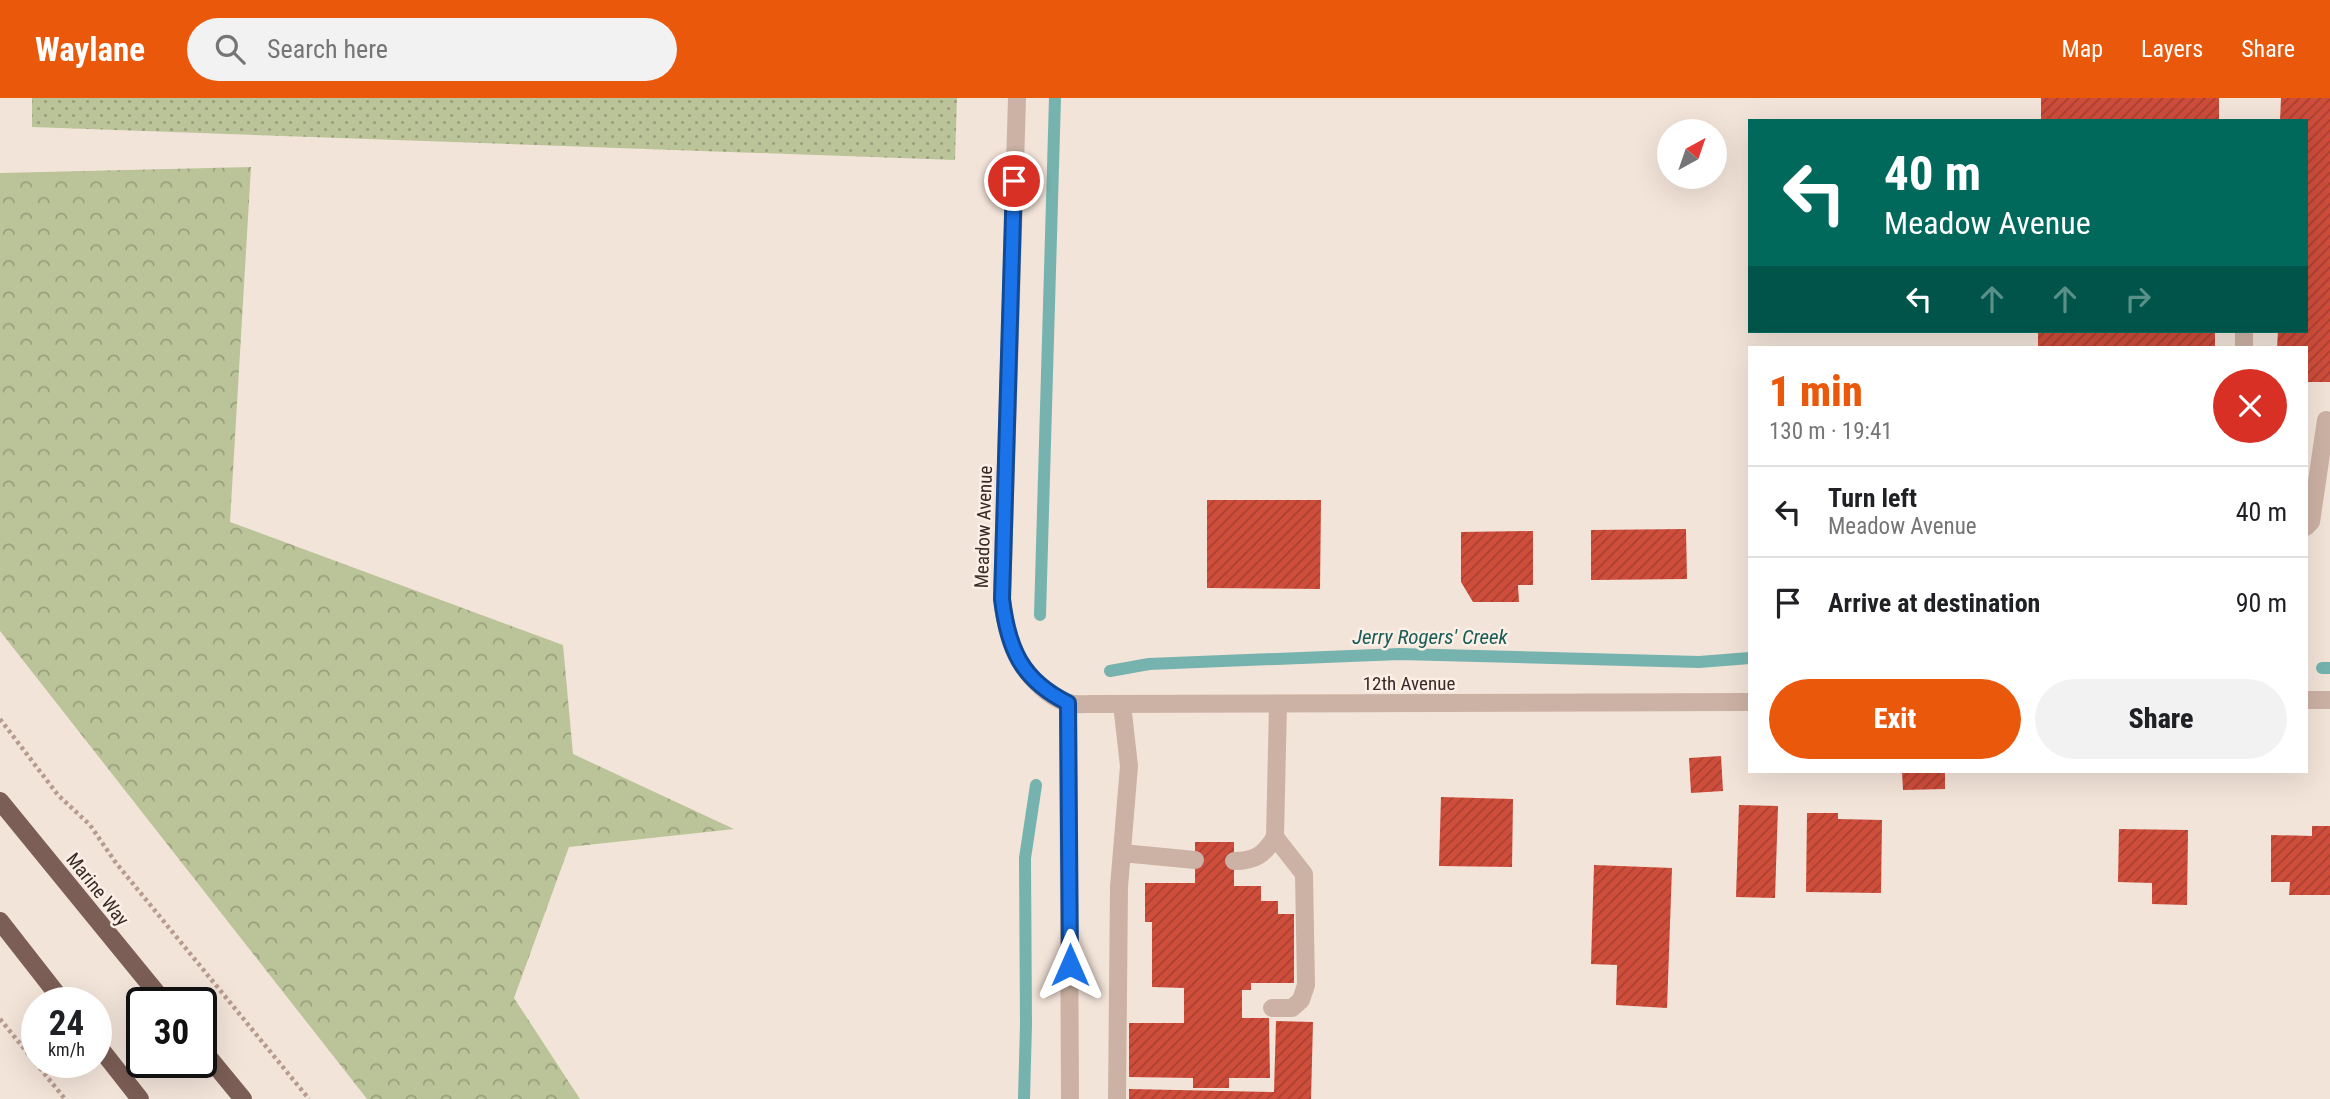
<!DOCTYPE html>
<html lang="en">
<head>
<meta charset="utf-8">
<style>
	body { margin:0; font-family:"Roboto Condensed",sans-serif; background:#f2f2f2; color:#202124; height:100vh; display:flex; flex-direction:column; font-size:26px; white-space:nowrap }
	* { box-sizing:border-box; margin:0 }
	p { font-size:23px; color:#757577 }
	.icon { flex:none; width:38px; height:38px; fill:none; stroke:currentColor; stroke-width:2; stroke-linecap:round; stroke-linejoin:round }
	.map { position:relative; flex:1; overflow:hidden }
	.drawer { position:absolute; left:1748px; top:248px; width:560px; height:427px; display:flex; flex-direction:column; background:#fff; border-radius:0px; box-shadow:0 7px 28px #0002 }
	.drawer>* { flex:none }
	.top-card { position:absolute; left:1748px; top:21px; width:560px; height:214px; border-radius:0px; box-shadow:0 7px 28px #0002; background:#00695c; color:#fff; overflow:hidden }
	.needle { width:46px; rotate:40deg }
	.buttons { position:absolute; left:1657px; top:21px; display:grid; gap:14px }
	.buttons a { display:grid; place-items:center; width:70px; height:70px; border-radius:50%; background:#fff; box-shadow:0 7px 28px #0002; font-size:35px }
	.speed { position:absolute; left:21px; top:889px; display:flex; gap:14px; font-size:35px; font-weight:700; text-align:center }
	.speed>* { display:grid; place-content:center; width:91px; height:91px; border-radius:50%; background:#fff; box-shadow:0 7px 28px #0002; line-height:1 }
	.speed small { font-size:18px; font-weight:400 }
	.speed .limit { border:4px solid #111; border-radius:10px; background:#fff; color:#111 }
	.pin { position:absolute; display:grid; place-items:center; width:60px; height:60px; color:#fff; margin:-30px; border:4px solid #fff; border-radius:50%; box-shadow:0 2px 7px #0007 }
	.me { position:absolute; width:77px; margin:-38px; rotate:0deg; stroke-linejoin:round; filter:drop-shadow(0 0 5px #0008) }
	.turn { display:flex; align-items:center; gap:24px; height:147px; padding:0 21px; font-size:32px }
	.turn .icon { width:91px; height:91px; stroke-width:2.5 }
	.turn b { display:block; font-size:49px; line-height:60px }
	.lanes { display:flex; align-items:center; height:66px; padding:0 21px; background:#0003; justify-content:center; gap:35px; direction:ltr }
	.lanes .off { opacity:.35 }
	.round { display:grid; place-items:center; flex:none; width:74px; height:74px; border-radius:37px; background:#f2f2f2 }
	.summary { display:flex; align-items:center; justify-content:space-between; height:119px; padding:0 21px }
	h1 { font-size:42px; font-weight:800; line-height:52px; color:#ea580c }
	.cta { display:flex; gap:14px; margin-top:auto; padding:14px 21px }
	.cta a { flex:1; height:80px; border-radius:42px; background:#ea580c; color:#fff; font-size:28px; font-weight:800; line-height:80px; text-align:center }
	.cta a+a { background:#f2f2f2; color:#202124 }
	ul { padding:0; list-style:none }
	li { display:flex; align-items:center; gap:21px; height:91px; padding:0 21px; border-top:2px solid #e0e0e0 }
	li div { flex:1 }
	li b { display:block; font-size:26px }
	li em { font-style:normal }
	header { display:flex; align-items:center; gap:42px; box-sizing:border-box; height:98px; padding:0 35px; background:#ea580c; color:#fff }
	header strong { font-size:33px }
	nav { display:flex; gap:38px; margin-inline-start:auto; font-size:24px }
	.search { width:490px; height:63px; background:#f2f2f2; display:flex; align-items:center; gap:18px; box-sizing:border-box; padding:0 24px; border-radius:38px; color:#757577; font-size:26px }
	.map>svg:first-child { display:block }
</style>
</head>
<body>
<header>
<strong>Waylane</strong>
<div class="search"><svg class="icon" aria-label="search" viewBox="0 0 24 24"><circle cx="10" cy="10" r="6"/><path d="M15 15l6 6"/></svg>Search here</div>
<nav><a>Map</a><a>Layers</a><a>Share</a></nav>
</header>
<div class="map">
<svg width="2330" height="1001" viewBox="0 0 2330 1001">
	<defs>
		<pattern id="grass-dots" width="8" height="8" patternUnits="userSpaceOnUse" patternTransform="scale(1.75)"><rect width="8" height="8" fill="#bbc498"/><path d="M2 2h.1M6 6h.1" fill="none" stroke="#999f7c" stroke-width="1.8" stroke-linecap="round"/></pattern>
		<pattern id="forest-crowns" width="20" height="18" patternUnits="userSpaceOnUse" patternTransform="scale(1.75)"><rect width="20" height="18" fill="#bbc498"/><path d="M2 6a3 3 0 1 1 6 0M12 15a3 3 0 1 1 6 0" fill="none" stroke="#999f7c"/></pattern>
		<pattern id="building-hatch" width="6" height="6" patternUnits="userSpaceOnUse" patternTransform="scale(1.75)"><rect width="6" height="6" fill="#cf4d3b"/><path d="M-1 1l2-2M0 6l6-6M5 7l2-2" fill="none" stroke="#a94032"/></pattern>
	</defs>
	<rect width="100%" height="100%" fill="#f3e4d9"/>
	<path fill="url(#grass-dots)" d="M32,0H957L955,62L32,29Z"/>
	<path fill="url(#forest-crowns)" d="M251,69L230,424L563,547L573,656L734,731L569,749L514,900L580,1001H367L0,533V75Z"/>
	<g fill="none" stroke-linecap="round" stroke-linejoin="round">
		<path stroke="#76b3ae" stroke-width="12" d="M1040,517L1055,0
			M2322,570H2330
			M1110,573L1149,566L1400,556L1699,564L1750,560
			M1024,1001L1026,926L1025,760L1036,687"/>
	</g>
	<path fill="url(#building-hatch)" d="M2041,0H2219V23H2041Z
		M2281,0H2330V284H2306V250H2277L2278,233H2306V23H2280Z
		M2038,233H2215V250H2038Z
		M1207,402H1321L1320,491L1207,490Z
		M1686,431L1687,481L1591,482V432Z
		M1533,433V487H1518L1519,504H1473L1461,484V434Z
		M1721,658L1723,693L1691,695L1689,660Z
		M1902,674H1945V691L1903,692Z
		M1441,699L1513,701L1512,769L1439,768Z
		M1739,707L1778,708L1775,800L1736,799Z
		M1807,715H1838V721L1882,722L1881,795L1806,794Z
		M2312,728H2330V797H2289L2290,784H2271V737L2312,738Z
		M2119,731L2188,732L2187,807L2152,806V785L2118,784Z
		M1195,744H1234V788H1261V803H1278V816H1294V885H1251V892H1242V920H1269L1270,980H1229V990H1193V980L1129,979V925H1184V890L1152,889V824H1145V785H1195Z
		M1594,767L1672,770L1667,910L1616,907L1617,867L1591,866Z
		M1276,923L1313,924L1311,1001H1129V991L1274,994Z"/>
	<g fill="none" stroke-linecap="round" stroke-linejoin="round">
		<path stroke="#b89b8f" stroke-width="4.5" stroke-dasharray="3.5 3.5" stroke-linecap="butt" d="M0,621L58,697L90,727L116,765L309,1001
			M0,921L65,1001"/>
		<path stroke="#ccb2a4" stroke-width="18" d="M2244,250V233
			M2306,429L2311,424L2326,322
			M1122,755L1195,762
			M1234,763C1255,763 1264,757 1275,739L1278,606
			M1272,910H1292L1301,902L1306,887L1304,776L1275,739
			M1117,1001L1119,789L1129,668L1122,606"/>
		<path stroke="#ccb2a4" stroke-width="18" d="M1017,0L1002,501C1006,536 1014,565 1041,589C1049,596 1059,604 1069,605C1076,607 1084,606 1091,606L1750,604
			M2306,602H2330
			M1068,605L1070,1001"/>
		<path stroke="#7b5e56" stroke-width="18" d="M0,703L165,905
			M0,823L64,905
			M96,945L140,1001
			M201,950L243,1001"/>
	</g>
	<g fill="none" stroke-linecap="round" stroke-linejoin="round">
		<g stroke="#114b97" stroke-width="18">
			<path id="route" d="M1014,83L1002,501C1008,550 1021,582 1068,605L1070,867"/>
		</g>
		<use href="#route" stroke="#1a73e8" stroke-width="12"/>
	</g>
	<g text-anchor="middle" stroke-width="5" stroke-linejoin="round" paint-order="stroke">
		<g font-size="19" fill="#372a27" stroke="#fbefe6">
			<text transform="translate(983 429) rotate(-88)" y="7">Meadow Avenue</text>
			<text x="1409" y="592">12th Avenue</text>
			<text transform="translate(98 791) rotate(51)" y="7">Marine Way</text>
		</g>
		<g font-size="21" font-style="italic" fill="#195c58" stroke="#fbefe6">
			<text x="1430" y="546">Jerry Rogers' Creek</text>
		</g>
	</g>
</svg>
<div class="buttons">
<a><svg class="needle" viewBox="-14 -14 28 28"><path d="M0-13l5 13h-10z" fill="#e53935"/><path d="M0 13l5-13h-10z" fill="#757577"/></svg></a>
</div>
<div class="speed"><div>24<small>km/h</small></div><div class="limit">30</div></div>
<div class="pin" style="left:1014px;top:83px;background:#d93025"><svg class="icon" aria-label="arrive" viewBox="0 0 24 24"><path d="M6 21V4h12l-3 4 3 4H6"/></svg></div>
<svg class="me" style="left:1070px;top:867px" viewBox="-20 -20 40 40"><path d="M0-17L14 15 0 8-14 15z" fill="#1a73e8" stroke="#fff" stroke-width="4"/></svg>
<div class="top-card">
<div class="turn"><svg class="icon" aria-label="left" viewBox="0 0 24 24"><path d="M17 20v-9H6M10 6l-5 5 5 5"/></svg><div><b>40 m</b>Meadow Avenue</div></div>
<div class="lanes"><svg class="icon" aria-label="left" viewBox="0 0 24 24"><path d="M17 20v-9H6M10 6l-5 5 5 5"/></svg><svg class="icon off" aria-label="ahead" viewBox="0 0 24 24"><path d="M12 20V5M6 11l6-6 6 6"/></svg><svg class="icon off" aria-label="ahead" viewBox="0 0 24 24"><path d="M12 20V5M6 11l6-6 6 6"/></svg><svg class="icon off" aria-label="right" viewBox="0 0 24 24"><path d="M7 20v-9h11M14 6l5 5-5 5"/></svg></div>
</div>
<section class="drawer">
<div class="summary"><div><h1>1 min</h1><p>130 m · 19:41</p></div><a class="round" style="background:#d93025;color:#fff"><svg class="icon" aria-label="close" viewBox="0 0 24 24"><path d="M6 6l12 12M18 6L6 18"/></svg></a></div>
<ul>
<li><svg class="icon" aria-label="left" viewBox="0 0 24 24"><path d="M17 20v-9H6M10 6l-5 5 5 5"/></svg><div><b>Turn left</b><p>Meadow Avenue</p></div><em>40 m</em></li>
<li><svg class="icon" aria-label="arrive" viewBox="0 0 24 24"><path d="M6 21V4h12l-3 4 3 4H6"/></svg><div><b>Arrive at destination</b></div><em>90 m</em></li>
</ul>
<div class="cta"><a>Exit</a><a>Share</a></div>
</section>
</div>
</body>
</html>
